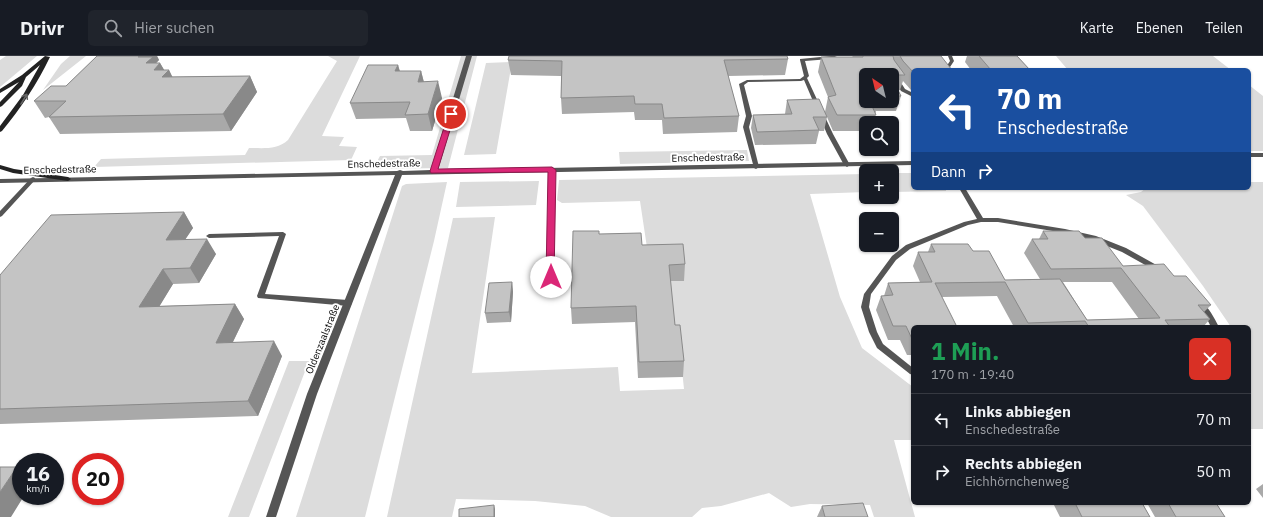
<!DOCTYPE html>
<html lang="de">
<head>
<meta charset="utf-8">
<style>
	body { margin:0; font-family:"IBM Plex Sans",sans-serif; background:#20242c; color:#f1f3f6; height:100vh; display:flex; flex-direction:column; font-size:15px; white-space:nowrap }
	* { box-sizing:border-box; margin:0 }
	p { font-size:13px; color:#9ea1a6 }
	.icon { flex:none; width:22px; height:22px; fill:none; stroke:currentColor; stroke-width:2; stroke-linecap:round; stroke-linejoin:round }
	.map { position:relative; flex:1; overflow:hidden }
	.sheet { position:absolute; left:911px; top:269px; width:340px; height:180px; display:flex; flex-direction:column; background:#171b24; border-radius:6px; box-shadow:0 1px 3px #0004 }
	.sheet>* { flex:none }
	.top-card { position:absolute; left:911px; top:12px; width:340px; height:122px; border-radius:6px; box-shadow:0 1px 3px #0004; background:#1a4fa0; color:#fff; overflow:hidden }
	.needle { width:26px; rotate:325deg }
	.tools { position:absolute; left:859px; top:12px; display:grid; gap:8px }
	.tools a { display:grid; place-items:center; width:40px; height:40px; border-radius:6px; background:#171b24; box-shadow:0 1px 3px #0004; font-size:20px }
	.speed { position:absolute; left:12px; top:397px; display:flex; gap:8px; font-size:20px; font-weight:700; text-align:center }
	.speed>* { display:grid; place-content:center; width:52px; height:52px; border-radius:50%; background:#171b24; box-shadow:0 1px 3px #0004; line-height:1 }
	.speed small { font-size:10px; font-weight:400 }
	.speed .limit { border:6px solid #d22; background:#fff; color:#111 }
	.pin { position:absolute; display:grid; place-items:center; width:34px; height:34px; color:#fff; margin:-17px; border:2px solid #fff; border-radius:50%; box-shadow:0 1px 4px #0007 }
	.me { position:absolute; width:44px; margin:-22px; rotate:0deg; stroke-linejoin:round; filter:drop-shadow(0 0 3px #0008) }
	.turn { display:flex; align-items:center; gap:14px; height:84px; padding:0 20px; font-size:18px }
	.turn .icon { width:52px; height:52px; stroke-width:2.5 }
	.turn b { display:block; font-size:28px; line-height:34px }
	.then { display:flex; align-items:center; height:38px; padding:0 20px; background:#0003; gap:8px; font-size:15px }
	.round { display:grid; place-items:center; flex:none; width:42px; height:42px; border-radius:6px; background:#20242c }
	.head { display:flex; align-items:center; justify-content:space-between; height:68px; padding:0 20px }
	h1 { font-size:24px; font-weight:700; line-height:30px; color:#1e9e55 }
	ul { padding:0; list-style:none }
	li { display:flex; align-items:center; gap:12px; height:52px; padding:0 20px; border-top:1px solid #363941 }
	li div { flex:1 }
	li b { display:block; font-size:15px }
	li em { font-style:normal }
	header { display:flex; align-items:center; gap:24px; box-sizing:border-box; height:56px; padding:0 20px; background:#171b24; border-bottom:1px solid #363941 }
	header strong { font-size:19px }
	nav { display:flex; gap:22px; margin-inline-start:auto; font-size:14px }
	.search { width:280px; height:36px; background:#20242c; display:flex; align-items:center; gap:10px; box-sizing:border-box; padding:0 14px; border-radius:6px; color:#9ea1a6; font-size:15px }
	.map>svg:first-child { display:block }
</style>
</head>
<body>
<header>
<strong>Drivr</strong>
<div class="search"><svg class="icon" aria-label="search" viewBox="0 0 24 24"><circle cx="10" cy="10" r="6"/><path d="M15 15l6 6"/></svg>Hier suchen</div>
<nav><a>Karte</a><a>Ebenen</a><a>Teilen</a></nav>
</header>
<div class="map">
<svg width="1263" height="461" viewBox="0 0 1263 461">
	<rect width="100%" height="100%" fill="#fff"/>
	<path fill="#dcdcdc" d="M6,0H37L0,31V4Z
		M70,0H86L43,34L61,8Z
		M328,0H360L322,80L344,81L339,90L357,91L351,104L94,111L101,103L245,99L249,92C264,92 277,94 288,84L337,5Z
		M461,0H477L448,112L373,113L380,100L432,99Z
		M1056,0H1213L1231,14H1068Z
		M512,6L496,98L464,99L486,7Z
		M1249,29L1263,40V95H1249Z
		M747,94L749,105L620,108L619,96Z
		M892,117H913V132H946V135L892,136Z
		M866,118V136L810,138L840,241L862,292L913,331V384H894L915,461H874L870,449L810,448L791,451L769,437L721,450L702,452L692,461H611L585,450L535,445L456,443L452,461H387L453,162L495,161L472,317L618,311L620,335L684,333L679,285L649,205L640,145L562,147L557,144L559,124Z
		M539,125L536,149L456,151L460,126Z
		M447,126L434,185L365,461H296L402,130L406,128Z
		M1249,126H1263V373H1249V271H1231L1203,230L1143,150L1126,139L1141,136L1146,132H1249Z
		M289,305H309L249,461H228Z"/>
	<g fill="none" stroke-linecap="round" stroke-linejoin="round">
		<path fill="#555" fill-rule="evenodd" d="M831,0H837L830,3L805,5L809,20L807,22L833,78L850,109L847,111L844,109L827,78L804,24L801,25L748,26L744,29L752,60L749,71L759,111L756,113L754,112L743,71L746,60L739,28L747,24L800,23L804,20L800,4V3Z
			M948,0H952L954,5L948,14H944L950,5Z
			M894,22H898L905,33L913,37V41L901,35L894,23Z
			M552,111L555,113L554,221L551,223L548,221L549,113Z
			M33,121L35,122V124L2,160L0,161V155L31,122Z
			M959,132H965L983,162H998L1065,173L1096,180L1126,192L1160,211L1161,213L1158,215H1156L1122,196L1092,184L1065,177L998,166H981L968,169L910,193L896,204L871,238L869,251L877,276L883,288L913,312V319L910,318L877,292L869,276L861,251L864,238L892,200L906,189L964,166L977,163Z
			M283,176L286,178L265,238L348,244L352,247L351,249L348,250L258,242L257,240L279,180L209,182L206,180L209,178Z
			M1199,245C1209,250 1214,262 1219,271H1211L1206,261L1195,248Z"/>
		<path fill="#555" fill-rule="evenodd" d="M466,0H472L438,114L913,105V109L402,119L317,338L276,461H266L307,338L395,119L0,127V123L397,115L400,114L403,115L431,114Z
			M1249,97H1263V101H1249Z"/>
		<path fill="#222" fill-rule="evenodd" d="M45,0L50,1C37,28 21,52 2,75L0,76V70L23,39L40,9L26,21L22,30L2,50L0,51V46L19,26L0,37V33L22,19Z
			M0,109L14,113L68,121L71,123L68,125L13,117L0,113Z"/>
	</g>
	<path fill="#a9a9a9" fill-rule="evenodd" d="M97,0H157L159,4L156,7H160L164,14H169L172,21L250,20L257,36L231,75L60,78L49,61L45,62L34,45L66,30Z
		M852,0H941L913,14V33L911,34L903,25L900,34H898L901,40L896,55H876L874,67H866V75H833L827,61L824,75H819L816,88L755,89L751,72L753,59L785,58L787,44L825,56L828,41L818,16L821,1H853ZM866,19H892V45H866Z
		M967,0H1017L1030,14H971L965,6Z
		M788,3L785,19L728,20L739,60L737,76L663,78L662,64H635L634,56L562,58L561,42V20L511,19L508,4Z
		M398,9L400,15H421L424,26L442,42L432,75H410L406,62L356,63L350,47Z
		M184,156L193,172L185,183L216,198L199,227L173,228L159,250L235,248L244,263L233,286L282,300L258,360L0,368V219Z
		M1043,175L1085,182L1123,210L1174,220L1211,249L1204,256L1210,263L1203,271H1014L997,240L942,241L913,271V299H907L900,284H888L876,254L881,240H884L888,227L920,226L913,210L918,196H928L931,188L973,195L1005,224L1040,223L1024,197L1032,183H1039ZM1063,226H1112L1139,263L1087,264Z
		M599,178L642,189L685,208L684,225H670L675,269L684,305L683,321L638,322L635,266L572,268L571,252Z
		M512,226L513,236L511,266L487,267L485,257Z
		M1263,428V442L1256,433Z
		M1053,447H1142L1150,461H1060Z
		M1147,447H1216L1225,461H1155Z
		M822,450L868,461H817Z"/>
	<path fill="#898989" d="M139,0H157L159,4L156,7H160L166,17L169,14L177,30L155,23L138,1Z
		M398,9L402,25L395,15Z
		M421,15L425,31L418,26Z
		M250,20L257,36L231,75L223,58Z
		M438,25L442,42L432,75L428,58Z
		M184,156L193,172L175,199L166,184Z
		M207,183L216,198L199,227L190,212Z
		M163,213L173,228L150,266L139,251Z
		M512,226L513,236L511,266L509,256Z
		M235,248L244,263L225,302L216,287Z
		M274,285L282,300L258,360L248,345Z
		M17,411L21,414V440H24L11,461H0V436Z
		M494,449L495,453V461H494Z"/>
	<path fill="#c4c4c4" stroke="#898989" d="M97,0H139L138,1H153L146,7H160L154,14H169L162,21L250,20L223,58L49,61L66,45H34L51,30H66Z
		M509,0H787L788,3L724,4L739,60L664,62L662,48H635L634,40L561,42L562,5L508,4Z
		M863,0H893L894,4L905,19H866V45H875L878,50H872L876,59H837L828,41L836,39L821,1H863Z
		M900,0H941L952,14H913V16L903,5Z
		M979,0H1017L1030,14H991Z
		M368,9H398L395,15H421L418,26L438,25L428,58L405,59L410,46L350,47Z
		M892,23L901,40H892Z
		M819,43L827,61H813L819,74L757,76L753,59L792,58L787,44Z
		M184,156L166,184L207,183L190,212L163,213L139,251L235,248L216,287L274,285L248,345L0,353V219L51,159Z
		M573,175H599V178L641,177L642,189L683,188L685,208L669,209L675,269H680L684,305L639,306L636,250L571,252Z
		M1043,175H1079L1085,182H1102L1123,210L1164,208L1174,220H1186L1211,249H1198L1210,263L1165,264L1170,271H1089L1085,265L1028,267L1005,226L935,227L957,271H913V285L906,270H893L881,240L893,239L888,227L932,226L918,196H935L931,188H968L973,195H989L1005,224L1060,223L1087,264L1160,262L1121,212L1051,213L1032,183H1048Z
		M512,226L509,256L485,257L489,227Z
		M0,411H17L0,436Z
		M863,447L868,461H825L822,450Z
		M1075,447H1142L1150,461H1082Z
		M1168,447H1216L1225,461H1176Z
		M494,449V461H459V453Z"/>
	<defs><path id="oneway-shaft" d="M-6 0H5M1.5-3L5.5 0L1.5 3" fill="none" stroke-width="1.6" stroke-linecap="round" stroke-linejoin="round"/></defs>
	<use stroke="#646464" href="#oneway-shaft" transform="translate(24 43) rotate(-59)"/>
	<path fill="#db2777" stroke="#8e194d" d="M449,56L455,58L438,113L552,111L556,114L554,223L551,224L546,221L548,116L431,117L430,115Z"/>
	<g text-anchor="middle" stroke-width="4" stroke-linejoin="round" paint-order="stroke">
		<g font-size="10" fill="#000" stroke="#fff">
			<text transform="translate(708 101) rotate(-1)" y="4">Enschedestraße</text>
			<text transform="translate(384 107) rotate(-1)" y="4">Enschedestraße</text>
			<text transform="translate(60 113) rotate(-1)" y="4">Enschedestraße</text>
			<text transform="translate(322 283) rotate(-68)" y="4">Oldenzaalstraße</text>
		</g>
	</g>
</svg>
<div class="tools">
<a><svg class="needle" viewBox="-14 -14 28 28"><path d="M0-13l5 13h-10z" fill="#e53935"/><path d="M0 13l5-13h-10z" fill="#9ea1a6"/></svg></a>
<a><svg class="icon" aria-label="search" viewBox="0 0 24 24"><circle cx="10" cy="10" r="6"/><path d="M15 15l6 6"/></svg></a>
<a>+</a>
<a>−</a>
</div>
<div class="speed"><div>16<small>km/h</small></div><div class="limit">20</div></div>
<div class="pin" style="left:451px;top:58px;background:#d93025"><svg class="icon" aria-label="arrive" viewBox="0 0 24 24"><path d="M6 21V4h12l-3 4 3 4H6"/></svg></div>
<svg class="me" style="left:551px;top:221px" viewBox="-20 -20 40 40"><circle r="19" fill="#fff"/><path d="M0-13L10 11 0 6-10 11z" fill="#db2777"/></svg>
<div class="top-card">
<div class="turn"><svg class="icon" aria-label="left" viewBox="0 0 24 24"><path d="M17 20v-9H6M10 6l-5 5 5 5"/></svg><div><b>70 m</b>Enschedestraße</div></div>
<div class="then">Dann<svg class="icon" aria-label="right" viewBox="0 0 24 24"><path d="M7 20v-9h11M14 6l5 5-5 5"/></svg></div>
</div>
<section class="sheet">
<div class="head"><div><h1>1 Min.</h1><p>170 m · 19:40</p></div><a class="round" style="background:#d93025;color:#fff"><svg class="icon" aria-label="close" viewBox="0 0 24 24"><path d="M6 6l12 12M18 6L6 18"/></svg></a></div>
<ul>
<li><svg class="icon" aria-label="left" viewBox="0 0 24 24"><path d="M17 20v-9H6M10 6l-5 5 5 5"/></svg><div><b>Links abbiegen</b><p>Enschedestraße</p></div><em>70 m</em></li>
<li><svg class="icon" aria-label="right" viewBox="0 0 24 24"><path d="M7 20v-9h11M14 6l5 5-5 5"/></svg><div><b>Rechts abbiegen</b><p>Eichhörnchenweg</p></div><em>50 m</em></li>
</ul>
</section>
</div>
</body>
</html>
